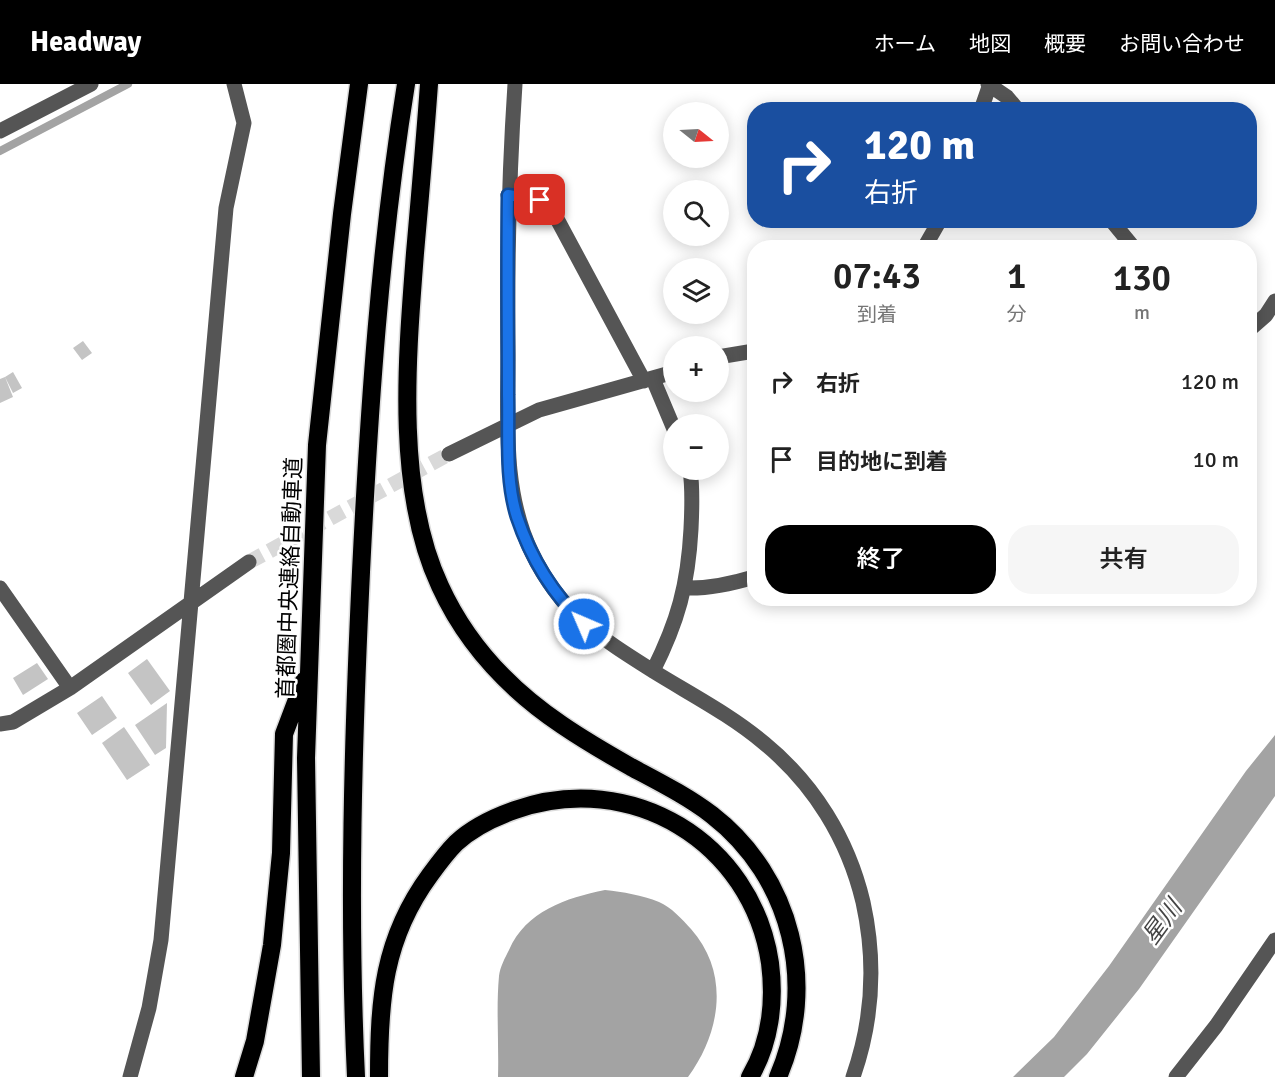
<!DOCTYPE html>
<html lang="ja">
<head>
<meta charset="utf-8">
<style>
	body { margin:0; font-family:Signika,"Noto Sans JP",sans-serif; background:#f6f6f6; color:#222; height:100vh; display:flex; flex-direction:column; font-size:22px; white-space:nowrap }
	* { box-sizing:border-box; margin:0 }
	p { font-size:20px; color:#767676 }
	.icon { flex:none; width:33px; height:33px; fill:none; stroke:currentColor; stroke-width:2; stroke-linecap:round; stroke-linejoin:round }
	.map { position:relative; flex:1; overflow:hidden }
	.panel { position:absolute; left:747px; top:156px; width:510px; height:366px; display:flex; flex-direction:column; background:#fff; border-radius:24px; box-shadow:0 3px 15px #0003 }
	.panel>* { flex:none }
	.banner { position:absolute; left:747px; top:18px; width:510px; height:126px; border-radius:24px; box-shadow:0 3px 15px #0003; background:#1a4fa0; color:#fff; overflow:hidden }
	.needle { width:39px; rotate:108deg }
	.fabs { position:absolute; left:663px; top:18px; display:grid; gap:12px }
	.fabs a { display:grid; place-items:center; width:66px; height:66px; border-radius:50%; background:#fff; box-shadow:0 3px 15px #0003; font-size:30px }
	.pin { position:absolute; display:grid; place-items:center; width:51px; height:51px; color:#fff; margin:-26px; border-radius:12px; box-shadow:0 3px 9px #0006 }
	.me { position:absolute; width:66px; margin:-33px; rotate:315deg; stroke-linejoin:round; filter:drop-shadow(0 0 4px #0008) }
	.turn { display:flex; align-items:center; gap:21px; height:126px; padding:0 18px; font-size:27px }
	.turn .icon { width:78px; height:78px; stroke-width:2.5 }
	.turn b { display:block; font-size:42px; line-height:51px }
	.eta { display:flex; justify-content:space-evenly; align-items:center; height:102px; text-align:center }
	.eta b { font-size:36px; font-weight:600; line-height:42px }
	.primary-button { display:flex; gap:12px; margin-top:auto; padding:12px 18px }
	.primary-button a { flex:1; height:69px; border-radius:24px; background:#000; color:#fff; font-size:24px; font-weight:600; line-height:69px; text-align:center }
	.primary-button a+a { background:#f6f6f6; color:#222 }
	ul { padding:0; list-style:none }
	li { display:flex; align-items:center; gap:18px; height:78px; padding:0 18px }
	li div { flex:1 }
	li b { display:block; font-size:22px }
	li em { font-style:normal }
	header { display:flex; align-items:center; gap:36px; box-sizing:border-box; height:84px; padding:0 30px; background:#000; color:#fff }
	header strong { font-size:28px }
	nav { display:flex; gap:33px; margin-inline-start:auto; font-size:21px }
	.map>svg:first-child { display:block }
</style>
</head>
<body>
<header>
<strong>Headway</strong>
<nav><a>ホーム</a><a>地図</a><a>概要</a><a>お問い合わせ</a></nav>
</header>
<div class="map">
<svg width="1275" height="993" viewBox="0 0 1275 993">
	<rect width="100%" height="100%" fill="#fff"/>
	<path fill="#a3a3a3" d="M1275,651V712L1139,905L1087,970L1064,993H1013L1054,953L1109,882L1246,687Z
		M605,806C623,808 642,811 659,818C671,823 682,835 691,845C730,889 721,948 688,993H498C499,960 496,925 499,892C500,883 505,874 509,866C526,827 566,814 605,806Z"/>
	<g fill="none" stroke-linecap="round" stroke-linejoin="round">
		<path stroke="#a3a3a3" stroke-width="8" d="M0,67L128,0"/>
	</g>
	<path fill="#c4c4c4" d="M83,257L92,269L82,276L73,264Z
		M13,288L22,304L13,309L5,293Z
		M5,293L13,313L0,319V295Z
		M147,575L170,607L151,621L128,589Z
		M37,579L48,595L23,611L13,594Z
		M102,612L117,634L92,651L77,629Z
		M167,619L166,664L155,671L135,641Z
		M124,643L150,681L127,696L102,659Z"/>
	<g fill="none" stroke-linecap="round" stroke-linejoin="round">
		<path stroke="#d9d9d9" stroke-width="15" stroke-dasharray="15 8" stroke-linecap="butt" d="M249,478L449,370"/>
		<g stroke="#dbdbdb" stroke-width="21">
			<path id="highway" d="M429,0C425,56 420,112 415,169C407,273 395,406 440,502C466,559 510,606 562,641C584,656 608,670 631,683C659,698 687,712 712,731C792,793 818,901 778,993
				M244,993L255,957L272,861L281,769L284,650L304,597
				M311,993L306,674L317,361L342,130L359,0
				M356,993C348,825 353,656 361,488C369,325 380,161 406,0
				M379,993C379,916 383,855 430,791C438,780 447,768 456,759C472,744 495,733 515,726C631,685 752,758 770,879C775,918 770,959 750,993"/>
		</g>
		<path stroke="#555" stroke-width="15" d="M515,0C509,90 507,180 508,271C508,337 502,408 532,469C561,529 599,553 653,587C690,610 731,631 764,659C814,700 848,755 863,818C876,877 873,936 853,993
			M988,0L1007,13L1018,26
			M981,26L990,0
			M0,47L91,0
			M508,111L540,116L549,120L644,297
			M1111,136L1134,164
			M924,164L940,136
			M1250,245L1266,231L1275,217
			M718,273L754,267
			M653,295L674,345
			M449,370L539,326L674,288
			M0,504L70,604
			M685,504C709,505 731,500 754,493
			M653,587C678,537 688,501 691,445C692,425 693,405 690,386
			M0,640L13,638L70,604L249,478
			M130,993L149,924L161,856L226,124L244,39L234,0
			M1176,993L1216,942L1275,856"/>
		<use href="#highway" stroke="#000" stroke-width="18"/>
	</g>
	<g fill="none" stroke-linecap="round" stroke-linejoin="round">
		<g stroke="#114b97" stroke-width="15">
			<path id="route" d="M540,116L508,111C507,178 508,244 508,311C509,351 505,395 517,433C531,475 553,510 584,540"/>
		</g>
		<use href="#route" stroke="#1a73e8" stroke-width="10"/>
	</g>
	<g text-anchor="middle" stroke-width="5" stroke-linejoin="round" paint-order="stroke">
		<g font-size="22" fill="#000" stroke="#fff">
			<text transform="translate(289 494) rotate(-88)" y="8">首都圏中央連絡自動車道</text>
		</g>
		<g font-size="24" font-style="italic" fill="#444" stroke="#fff">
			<text transform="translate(1162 838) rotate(-54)" y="8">星川</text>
		</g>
	</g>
</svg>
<div class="fabs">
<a><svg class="needle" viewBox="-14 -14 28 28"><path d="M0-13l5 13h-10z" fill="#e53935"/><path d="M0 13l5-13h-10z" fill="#767676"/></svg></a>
<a><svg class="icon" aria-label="search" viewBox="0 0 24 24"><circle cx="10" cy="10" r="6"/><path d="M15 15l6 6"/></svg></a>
<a><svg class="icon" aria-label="layers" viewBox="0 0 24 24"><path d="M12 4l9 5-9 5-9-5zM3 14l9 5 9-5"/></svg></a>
<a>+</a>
<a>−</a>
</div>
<div class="pin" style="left:540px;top:116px;background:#d93025"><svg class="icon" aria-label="arrive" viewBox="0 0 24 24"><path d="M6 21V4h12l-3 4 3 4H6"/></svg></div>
<svg class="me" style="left:584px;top:540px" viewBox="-20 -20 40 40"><circle r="17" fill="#1a73e8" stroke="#fff" stroke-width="3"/><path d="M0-11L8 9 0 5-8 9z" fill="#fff"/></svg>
<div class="banner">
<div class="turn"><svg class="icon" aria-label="right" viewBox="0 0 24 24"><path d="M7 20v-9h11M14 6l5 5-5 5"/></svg><div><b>120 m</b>右折</div></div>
</div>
<section class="panel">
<div class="eta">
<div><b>07:43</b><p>到着</p></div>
<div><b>1</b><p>分</p></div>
<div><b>130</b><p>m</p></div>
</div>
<ul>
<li><svg class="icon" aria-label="right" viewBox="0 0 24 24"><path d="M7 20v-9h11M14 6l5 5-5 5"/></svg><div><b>右折</b></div><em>120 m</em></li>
<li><svg class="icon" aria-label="arrive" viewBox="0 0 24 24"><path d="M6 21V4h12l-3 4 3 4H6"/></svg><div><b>目的地に到着</b></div><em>10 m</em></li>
</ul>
<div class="primary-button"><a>終了</a><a>共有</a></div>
</section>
</div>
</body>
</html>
